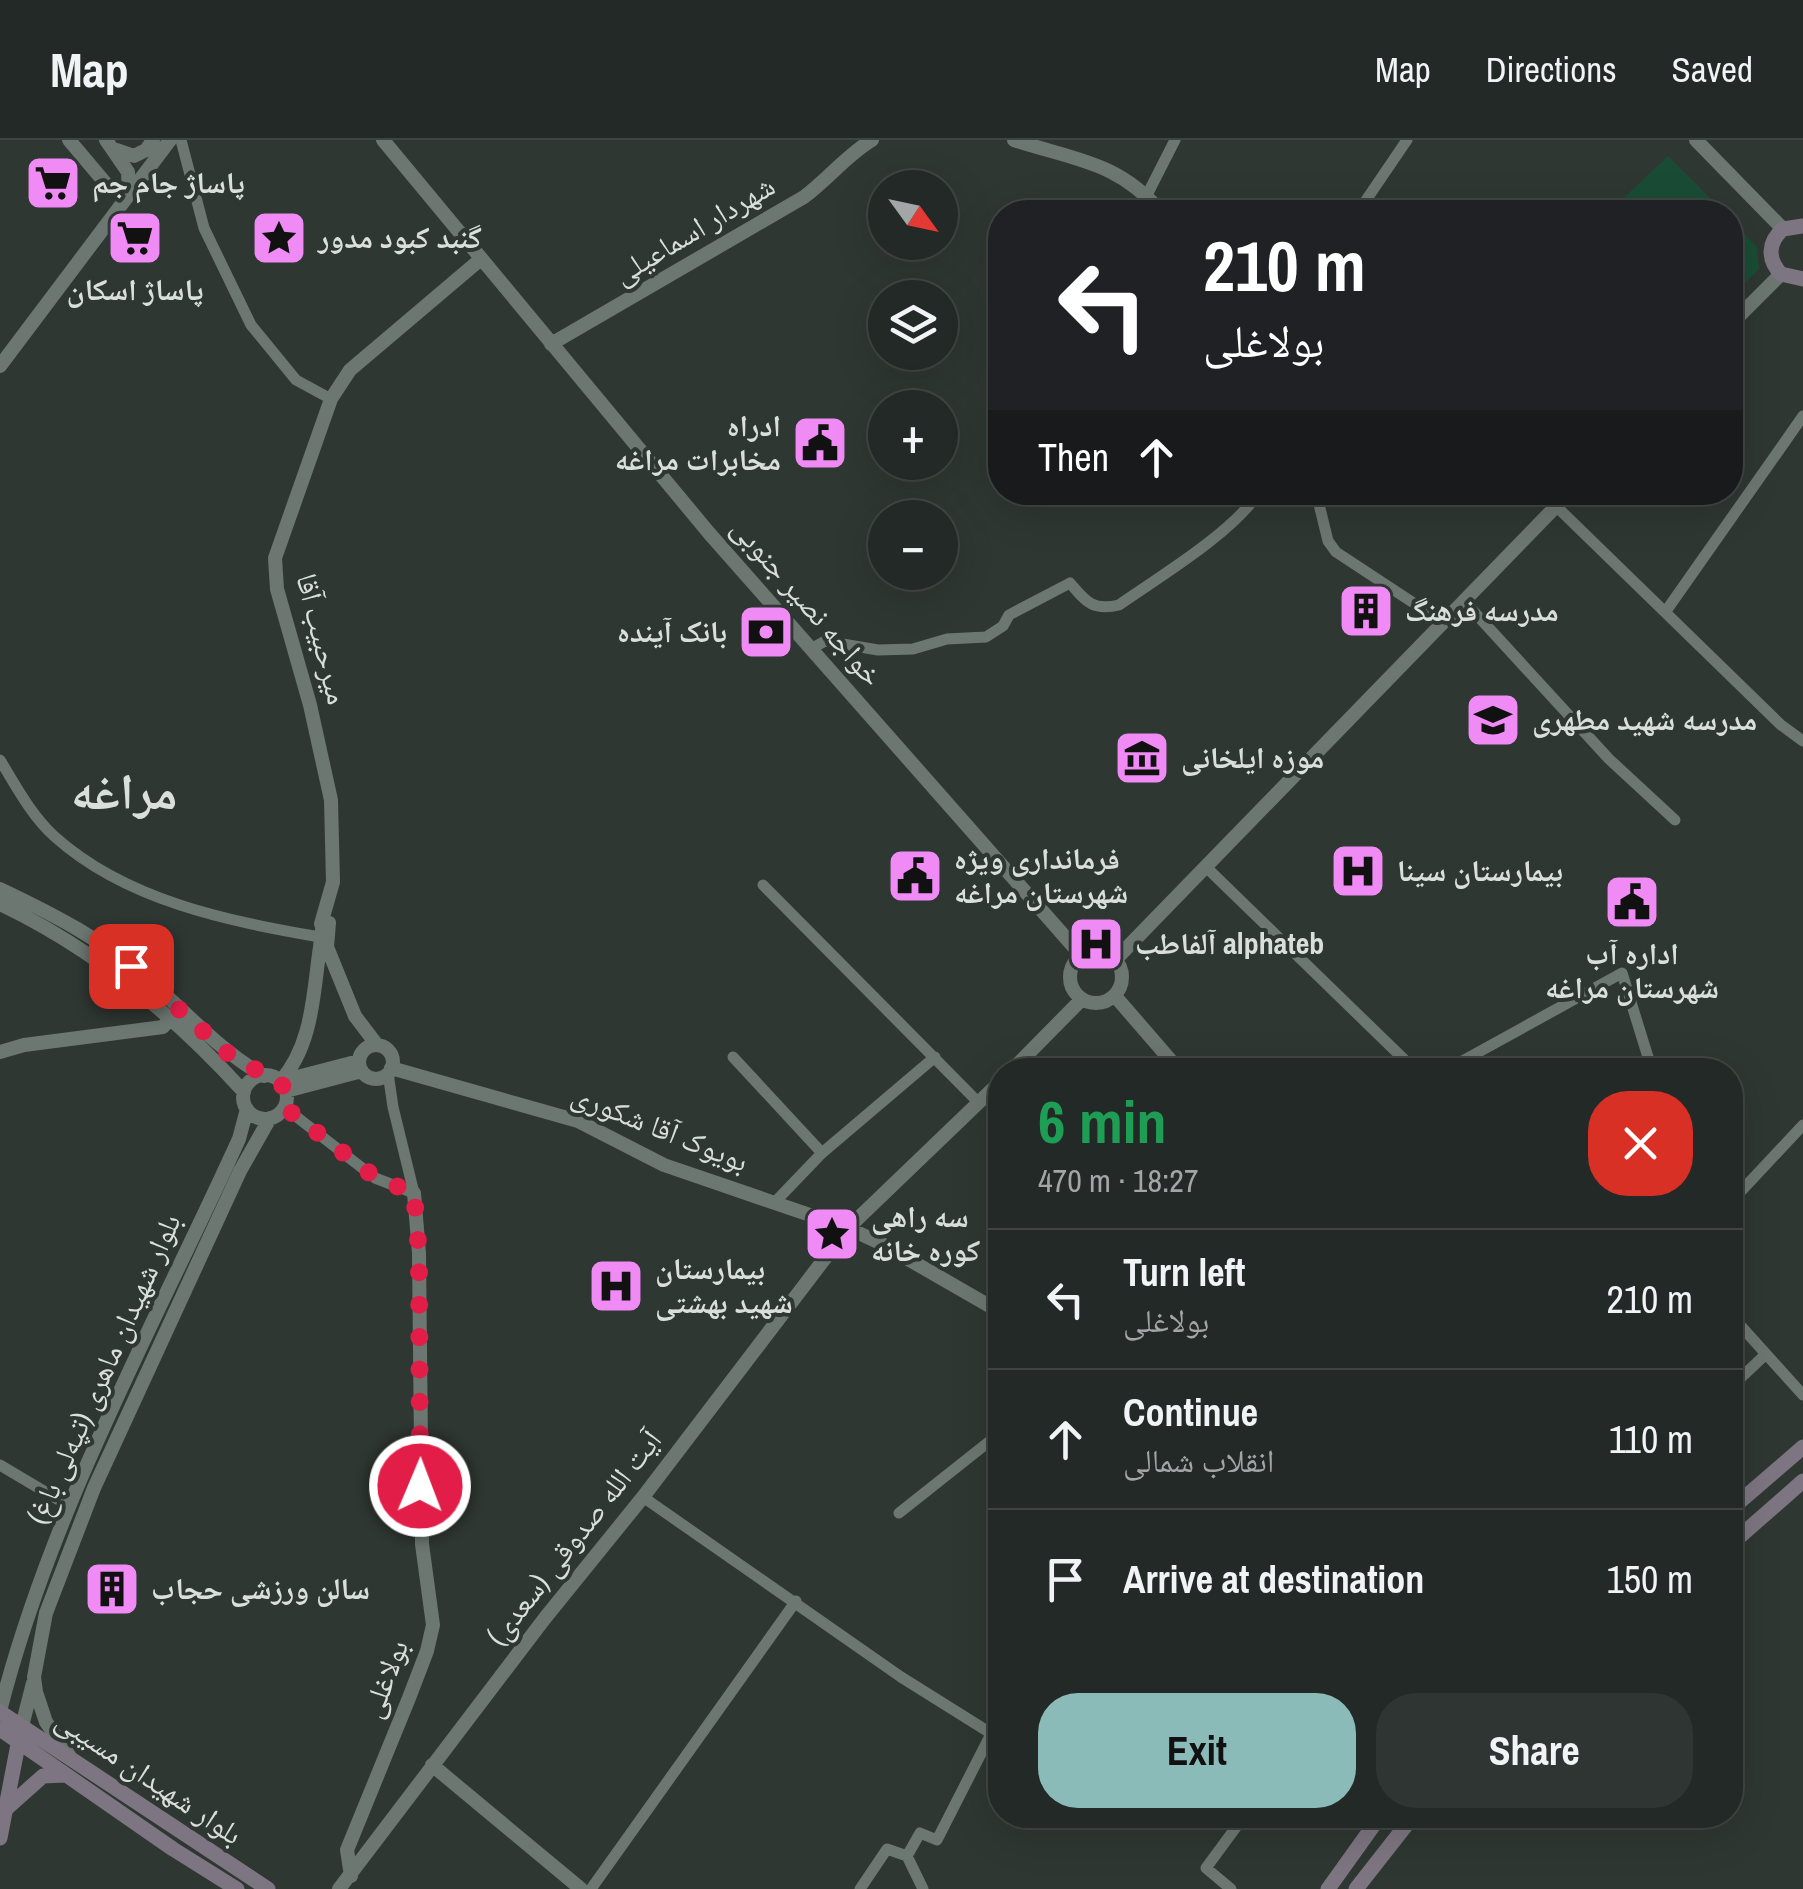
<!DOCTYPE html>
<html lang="en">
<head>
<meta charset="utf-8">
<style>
	body { margin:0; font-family:"Archivo Narrow","Noto Naskh Arabic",sans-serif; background:#2f3532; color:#f1f3f6; height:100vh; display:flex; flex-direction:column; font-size:38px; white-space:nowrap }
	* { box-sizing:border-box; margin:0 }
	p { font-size:32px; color:#a3a6a7 }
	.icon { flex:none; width:55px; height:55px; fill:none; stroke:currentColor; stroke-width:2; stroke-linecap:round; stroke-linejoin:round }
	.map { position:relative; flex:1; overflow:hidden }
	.details { position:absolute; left:988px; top:918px; width:755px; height:770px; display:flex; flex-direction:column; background:#232926; border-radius:40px; box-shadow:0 10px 40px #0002,0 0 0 2px #404543 }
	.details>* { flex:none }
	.guide { position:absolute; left:988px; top:60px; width:755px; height:305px; border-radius:40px; box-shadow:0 10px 40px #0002,0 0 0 2px #404543; background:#202124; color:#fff; overflow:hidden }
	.needle { width:65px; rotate:123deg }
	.controls { position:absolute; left:868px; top:30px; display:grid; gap:20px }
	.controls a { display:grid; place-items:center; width:90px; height:90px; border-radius:50%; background:#232926; box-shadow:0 10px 40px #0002,0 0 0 2px #404543; font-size:50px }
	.pin { position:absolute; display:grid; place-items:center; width:85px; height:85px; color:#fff; margin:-42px; border-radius:20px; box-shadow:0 5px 15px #0006 }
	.me { position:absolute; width:110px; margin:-55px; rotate:1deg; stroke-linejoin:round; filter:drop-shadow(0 0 8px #0008) }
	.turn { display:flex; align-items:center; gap:35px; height:210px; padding:0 50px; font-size:45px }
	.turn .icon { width:130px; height:130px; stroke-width:2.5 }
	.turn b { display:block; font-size:70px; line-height:85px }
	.then { display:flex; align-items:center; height:95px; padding:0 50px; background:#0003; gap:20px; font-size:38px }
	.round { display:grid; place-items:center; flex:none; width:105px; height:105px; border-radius:40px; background:#2f3532 }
	.summary { display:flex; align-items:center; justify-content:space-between; height:170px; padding:0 50px }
	h1 { font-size:60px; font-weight:700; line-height:75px; color:#1e9e55 }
	.button { display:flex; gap:20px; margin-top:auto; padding:20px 50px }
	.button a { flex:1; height:115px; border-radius:40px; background:#8bbbb9; color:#111; font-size:40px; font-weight:700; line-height:115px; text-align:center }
	.button a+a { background:#2f3532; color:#f1f3f6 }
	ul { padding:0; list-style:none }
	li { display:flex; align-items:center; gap:30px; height:140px; padding:0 50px; border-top:2px solid #404543 }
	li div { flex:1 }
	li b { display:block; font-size:38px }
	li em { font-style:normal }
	header { display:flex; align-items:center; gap:60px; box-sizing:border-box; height:140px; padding:0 50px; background:#232926; border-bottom:2px solid #404543 }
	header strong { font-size:48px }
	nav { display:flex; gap:55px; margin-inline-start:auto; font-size:35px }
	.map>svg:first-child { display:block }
</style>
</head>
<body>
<header>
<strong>Map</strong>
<nav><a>Map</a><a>Directions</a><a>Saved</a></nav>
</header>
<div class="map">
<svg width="1803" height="1749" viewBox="0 0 1803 1749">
	<rect width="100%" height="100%" fill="#2f3732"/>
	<path fill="#1a4c35" d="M1668,16L1724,72H1609Z
		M1730,79L1757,107L1759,129L1730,158Z"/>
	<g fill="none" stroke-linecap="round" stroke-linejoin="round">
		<path stroke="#6d7771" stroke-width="11" d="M181,0L204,88L251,185L296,240L331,259
			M1147,55L1175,0
			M1358,72L1407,0
			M1316,352L1328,401L1336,412L1444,483
			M1557,367L1781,585L1803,601
			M1465,462L1609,619L1675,680
			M1666,471L1803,276
			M811,509L825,501L878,510L913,509L947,499L986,497L1003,486L1009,475L1070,443C1086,462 1093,471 1119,465C1159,437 1234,392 1259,352
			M0,620C16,646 31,675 54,696C126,761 228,781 320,797
			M1206,727L1415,930
			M763,745L979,963
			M733,917L822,1013
			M1446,930L1622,833L1652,930
			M388,933L393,967L414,1053
			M284,967L375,1038L414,1053
			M775,1062L822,1013L935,917
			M1730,1063L1803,985
			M1730,1174L1803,1255
			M1730,1248L1766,1214
			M0,1325L69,1366
			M643,1357L901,1537L1000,1599
			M899,1373L1000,1293
			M907,1716L923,1749
			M591,1749L796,1461
			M860,1749L887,1709L907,1716L920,1693L937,1700L991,1594
			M1231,1749L1206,1728L1245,1675"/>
		<path stroke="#6d7771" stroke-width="14" d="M69,0L107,45
			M106,0L128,32L129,54
			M383,0L709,393L1081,815
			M1014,0C1074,20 1118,21 1161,72
			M1696,0L1783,89
			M117,10L134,16L146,10L153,0
			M1730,185L1781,134
			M551,204L804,57C828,39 848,14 872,0
			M0,226L170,0
			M1535,352L1557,367
			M0,749C55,775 105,801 151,842C189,875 220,911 264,936
			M0,764C93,808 175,876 244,952
			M323,781L329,783L327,807L323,810L320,807Z
			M321,784L333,742L331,660L310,565L277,449L275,418L331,259L350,230L481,119
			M327,807L355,876L377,905
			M1070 837a26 26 0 1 1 52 0a26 26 0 1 1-52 0Z
			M1116,819L1570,352
			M1115,856L1179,930
			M359 922a17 17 0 1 1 34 0a17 17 0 1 1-34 0Z
			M0,912L24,905L163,887L169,880
			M391,928L578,981L664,1025L848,1088L882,1104L1000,1172
			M1012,930L1082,859
			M243 957a22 22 0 1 1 44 0a22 22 0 1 1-44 0Z
			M282,941L359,921
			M280,942C313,905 313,854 320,807
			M286,951L362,931
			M0,1571C51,1370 154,1186 239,999L247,969
			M22,1586L33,1543
			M69,1615L46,1582L36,1552L34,1537L46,1473L94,1348L240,1031L270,978
			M432,1625L581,1749
			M351,1736L347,1710L409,1558L427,1511L433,1485L422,1404L419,1113L414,1053
			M339,1749L545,1478L643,1357L848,1088L1000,942"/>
		<path stroke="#7d7581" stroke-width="15" d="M1803,86L1783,89C1768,102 1767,119 1781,134L1803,139
			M1730,1370L1803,1307
			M1730,1405L1803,1341
			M0,1572L268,1749
			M0,1589L173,1709L237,1749
			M6,1669L43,1636L64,1635
			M0,1698L20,1594
			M1328,1749L1381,1675
			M1356,1749L1414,1675"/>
	</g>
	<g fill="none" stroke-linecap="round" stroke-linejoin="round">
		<path stroke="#e11d48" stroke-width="18" stroke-dasharray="0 32.4" d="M131,826L233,918L280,942L286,951L284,967L376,1038L414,1053L419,1113L420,1346"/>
	</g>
	<defs>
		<g id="supermarket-square" transform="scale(2.875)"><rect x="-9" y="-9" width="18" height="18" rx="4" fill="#f08bf6" stroke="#2f3732"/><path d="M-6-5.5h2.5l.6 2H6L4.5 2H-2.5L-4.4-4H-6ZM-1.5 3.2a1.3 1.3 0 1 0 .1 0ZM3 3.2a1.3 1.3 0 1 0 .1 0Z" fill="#111"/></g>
		<g id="sight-square" transform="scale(2.875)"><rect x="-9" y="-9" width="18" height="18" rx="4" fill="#f08bf6" stroke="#2f3732"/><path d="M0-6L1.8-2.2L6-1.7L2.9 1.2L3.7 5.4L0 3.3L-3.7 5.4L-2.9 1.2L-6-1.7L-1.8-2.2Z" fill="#111"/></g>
		<g id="civic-square" transform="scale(2.875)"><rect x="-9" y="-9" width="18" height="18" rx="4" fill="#f08bf6" stroke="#2f3732"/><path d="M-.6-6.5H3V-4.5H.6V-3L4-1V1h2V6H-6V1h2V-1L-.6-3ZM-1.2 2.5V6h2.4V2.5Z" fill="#111"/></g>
		<g id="building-square" transform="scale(2.875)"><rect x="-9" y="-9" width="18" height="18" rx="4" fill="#f08bf6" stroke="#2f3732"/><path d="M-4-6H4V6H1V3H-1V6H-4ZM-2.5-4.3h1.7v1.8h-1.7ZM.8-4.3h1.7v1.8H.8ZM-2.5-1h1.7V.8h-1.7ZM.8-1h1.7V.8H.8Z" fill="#111"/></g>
		<g id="bank-square" transform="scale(2.875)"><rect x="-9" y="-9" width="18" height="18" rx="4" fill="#f08bf6" stroke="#2f3732"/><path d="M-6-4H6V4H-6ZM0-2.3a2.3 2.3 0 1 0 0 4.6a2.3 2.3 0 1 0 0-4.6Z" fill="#111"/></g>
		<g id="school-square" transform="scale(2.875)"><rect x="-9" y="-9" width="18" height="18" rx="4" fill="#f08bf6" stroke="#2f3732"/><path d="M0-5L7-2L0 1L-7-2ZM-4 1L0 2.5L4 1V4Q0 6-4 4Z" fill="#111"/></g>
		<g id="museum-square" transform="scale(2.875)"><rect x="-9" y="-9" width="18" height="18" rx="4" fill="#f08bf6" stroke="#2f3732"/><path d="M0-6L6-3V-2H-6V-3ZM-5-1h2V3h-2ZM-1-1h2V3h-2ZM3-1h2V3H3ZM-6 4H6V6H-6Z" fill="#111"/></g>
		<g id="hospital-square" transform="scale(2.875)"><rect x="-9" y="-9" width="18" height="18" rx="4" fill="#f08bf6" stroke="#2f3732"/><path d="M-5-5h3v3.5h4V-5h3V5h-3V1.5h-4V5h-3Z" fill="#111"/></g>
	</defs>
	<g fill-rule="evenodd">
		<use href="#supermarket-square" x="53" y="43"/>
		<use href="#supermarket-square" x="135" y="98"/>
		<use href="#sight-square" x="279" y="98"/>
		<use href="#civic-square" x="820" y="303"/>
		<use href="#building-square" x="1366" y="471"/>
		<use href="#bank-square" x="766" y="492"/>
		<use href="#school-square" x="1493" y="580"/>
		<use href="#museum-square" x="1142" y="618"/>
		<use href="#hospital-square" x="1358" y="731"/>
		<use href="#civic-square" x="915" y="736"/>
		<use href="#civic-square" x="1632" y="762"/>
		<use href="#hospital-square" x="1096" y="804"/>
		<use href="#sight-square" x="832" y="1094"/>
		<use href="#hospital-square" x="616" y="1146"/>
		<use href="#building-square" x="112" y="1449"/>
	</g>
	<g text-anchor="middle" stroke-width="8" stroke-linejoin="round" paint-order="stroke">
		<g font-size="30" font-weight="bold" fill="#dadfdc" stroke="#2f3732" text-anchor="start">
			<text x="92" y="53">پاساژ جام جم</text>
			<text x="318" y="108">گنبد کبود مدور</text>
			<text x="135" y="160" text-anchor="middle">پاساژ اسکان</text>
			<text x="781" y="296" text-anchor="end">ادراه<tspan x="781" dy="34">مخابرات مراغه</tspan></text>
			<text x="1405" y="481">مدرسه فرهنگ</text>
			<text x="727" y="502" text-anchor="end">بانک آینده</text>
			<text x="1532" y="590">مدرسه شهید مطهری</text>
			<text x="1181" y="628">موزه ایلخانی</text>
			<text x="954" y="729">فرمانداری ویژه<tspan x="954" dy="34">شهرستان مراغه</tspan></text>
			<text x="1397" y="741">بیمارستان سینا</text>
			<text x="1135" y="814">آلفاطب alphateb</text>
			<text x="1632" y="824" text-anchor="middle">اداره آب<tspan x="1632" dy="34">شهرستان مراغه</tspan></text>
			<text x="871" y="1087">سه راهی<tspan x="871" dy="34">کوره خانه</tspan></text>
			<text x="655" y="1139">بیمارستان<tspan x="655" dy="34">شهید بهشتی</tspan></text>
			<text x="151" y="1459">سالن ورزشی حجاب</text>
		</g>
		<g font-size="30" fill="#dadfdc" stroke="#2f3732">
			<text transform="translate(694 90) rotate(-31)" y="10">شهردار اسماعیلی</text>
			<text transform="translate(807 462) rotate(49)" y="10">خواجه نصیر جنوبی</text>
			<text transform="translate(322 499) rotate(76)" y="10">میرحبیب آقا</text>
			<text transform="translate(660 988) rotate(22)" y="10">بویوک آقا شکوری</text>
			<text transform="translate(104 1229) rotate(-66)" y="10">بلوار شهیدان ماهری (تپه‌لی باغ)</text>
			<text transform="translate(574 1398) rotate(-52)" y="10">آیت الله صدوقی (سعدی)</text>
			<text transform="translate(385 1539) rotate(-69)" y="10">بولاغلی</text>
			<text transform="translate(149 1637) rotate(34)" y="10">بلوار شهیدان مسیبی</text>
		</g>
		<g font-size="50" font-weight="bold" fill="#dadfdc" stroke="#2f3732">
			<text x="124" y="669">مراغه</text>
		</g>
	</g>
</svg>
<div class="controls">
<a><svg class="needle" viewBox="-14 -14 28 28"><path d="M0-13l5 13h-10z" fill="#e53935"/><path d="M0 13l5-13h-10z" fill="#a3a6a7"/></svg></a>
<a><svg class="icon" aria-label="layers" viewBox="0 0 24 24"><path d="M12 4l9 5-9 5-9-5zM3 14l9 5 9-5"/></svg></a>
<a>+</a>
<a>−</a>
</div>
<div class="pin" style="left:131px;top:826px;background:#d93025"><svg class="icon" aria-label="arrive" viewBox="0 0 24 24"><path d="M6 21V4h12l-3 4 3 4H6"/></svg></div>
<svg class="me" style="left:420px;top:1346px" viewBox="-20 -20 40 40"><circle r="17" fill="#e11d48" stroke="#fff" stroke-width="3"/><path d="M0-11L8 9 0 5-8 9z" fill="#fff"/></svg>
<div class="guide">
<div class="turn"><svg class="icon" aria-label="left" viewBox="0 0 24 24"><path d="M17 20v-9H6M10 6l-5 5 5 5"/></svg><div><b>210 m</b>بولاغلی</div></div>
<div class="then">Then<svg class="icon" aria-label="ahead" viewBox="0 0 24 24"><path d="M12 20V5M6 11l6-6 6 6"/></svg></div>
</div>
<section class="details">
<div class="summary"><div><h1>6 min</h1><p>470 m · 18:27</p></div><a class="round" style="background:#d93025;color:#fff"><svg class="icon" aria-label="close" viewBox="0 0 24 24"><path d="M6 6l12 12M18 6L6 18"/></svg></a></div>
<ul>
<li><svg class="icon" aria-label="left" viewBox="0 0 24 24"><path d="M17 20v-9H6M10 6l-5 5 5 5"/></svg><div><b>Turn left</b><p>بولاغلی</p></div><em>210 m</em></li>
<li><svg class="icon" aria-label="ahead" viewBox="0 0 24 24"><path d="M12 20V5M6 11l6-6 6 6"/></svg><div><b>Continue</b><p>انقلاب شمالی</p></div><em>110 m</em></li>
<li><svg class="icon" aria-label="arrive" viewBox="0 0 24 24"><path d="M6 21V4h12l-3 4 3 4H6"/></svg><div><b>Arrive at destination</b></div><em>150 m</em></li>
</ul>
<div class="button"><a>Exit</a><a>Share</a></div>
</section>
</div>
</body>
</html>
